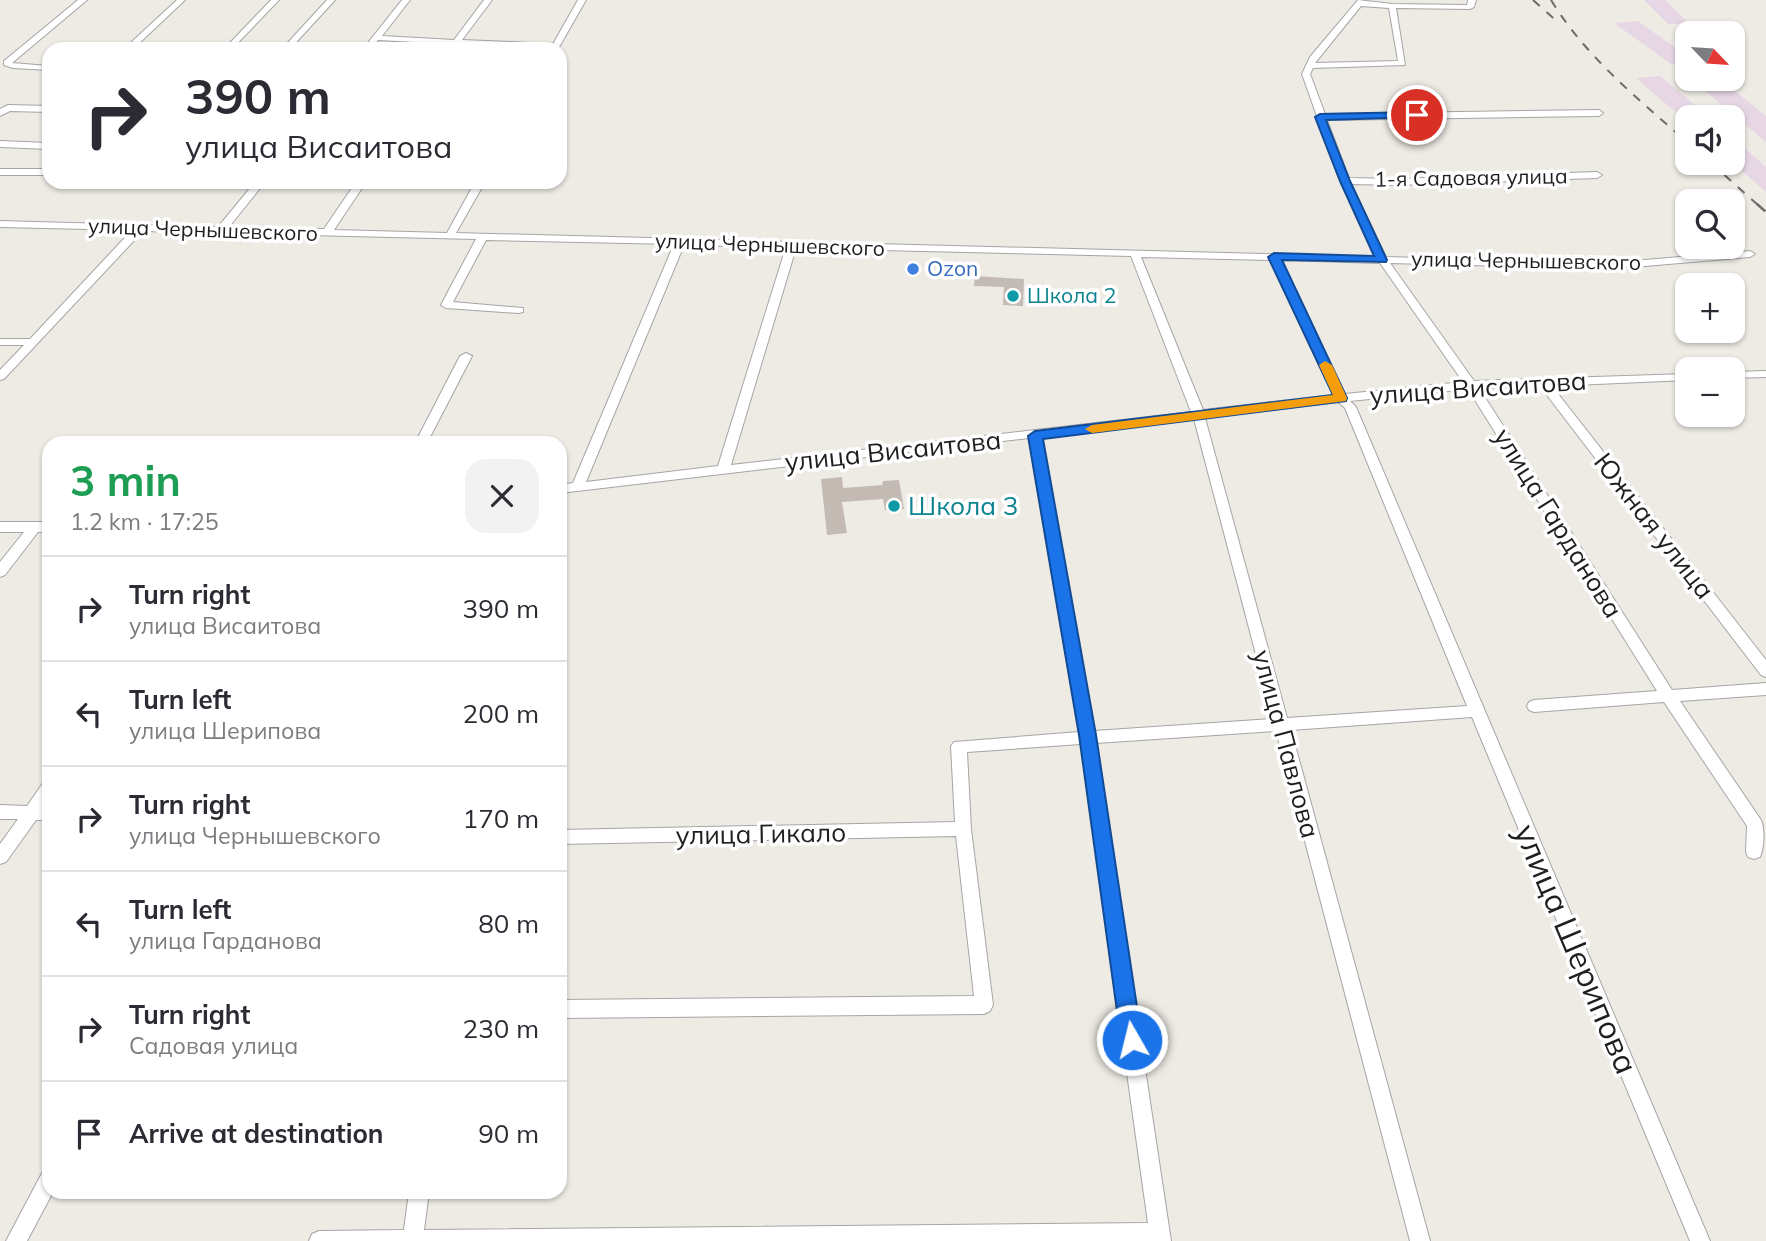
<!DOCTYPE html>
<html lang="en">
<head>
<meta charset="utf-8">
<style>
	body { margin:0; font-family:Mulish,sans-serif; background:#f2f2f3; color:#2b2b33; height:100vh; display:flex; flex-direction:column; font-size:26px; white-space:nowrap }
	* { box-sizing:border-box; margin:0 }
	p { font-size:23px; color:#7c7c81 }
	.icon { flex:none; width:38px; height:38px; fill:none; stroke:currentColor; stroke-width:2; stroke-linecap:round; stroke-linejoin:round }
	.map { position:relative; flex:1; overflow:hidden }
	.panel { position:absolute; left:42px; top:436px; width:525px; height:763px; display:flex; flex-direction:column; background:#fff; border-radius:21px; box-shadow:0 2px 5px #0004 }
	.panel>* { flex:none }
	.top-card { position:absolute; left:42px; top:42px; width:525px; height:147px; border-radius:21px; box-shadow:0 2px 5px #0004; background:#fff; color:#2b2b33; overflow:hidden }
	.needle { width:46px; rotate:115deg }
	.tools { position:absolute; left:1675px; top:21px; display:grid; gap:14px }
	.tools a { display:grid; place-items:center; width:70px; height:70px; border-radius:14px; background:#fff; box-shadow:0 2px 5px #0004; font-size:35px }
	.pin { position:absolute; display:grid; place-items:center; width:60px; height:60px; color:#fff; margin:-30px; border:4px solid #fff; border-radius:50%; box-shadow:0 2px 7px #0007 }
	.me { position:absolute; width:77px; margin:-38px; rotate:352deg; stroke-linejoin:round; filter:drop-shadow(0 0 5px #0008) }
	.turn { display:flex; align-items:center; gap:24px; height:147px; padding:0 28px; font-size:32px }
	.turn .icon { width:91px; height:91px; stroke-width:2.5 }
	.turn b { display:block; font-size:49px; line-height:60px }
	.round { display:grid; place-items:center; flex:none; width:74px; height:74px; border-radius:21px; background:#f2f2f3 }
	.overview { display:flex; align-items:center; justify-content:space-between; height:119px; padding:0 28px }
	h1 { font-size:42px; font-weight:700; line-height:52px; color:#1e9e55 }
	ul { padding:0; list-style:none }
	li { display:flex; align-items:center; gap:21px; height:105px; padding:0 28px; border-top:2px solid #e1e1e2 }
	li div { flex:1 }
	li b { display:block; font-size:26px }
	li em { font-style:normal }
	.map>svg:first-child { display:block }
</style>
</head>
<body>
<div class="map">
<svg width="1766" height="1241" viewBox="0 0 1766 1241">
	<rect width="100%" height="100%" fill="#eeebe4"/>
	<path fill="#e7d7e5" d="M1644,0H1665L1690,24H1668Z
		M1638,21L1687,56V63L1671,64L1614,23Z
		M1660,76L1709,117H1687V122L1636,78Z
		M1691,79H1720L1766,116V142Z
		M1739,143L1766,167V192L1733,163V144Z"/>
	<path fill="#c3bab4" d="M975,276L1024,279L1023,306L1003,305L1004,287L974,286Z
		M842,477L843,488L882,485L883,481L899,480L904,509L885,510L883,499L842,502L847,533L827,535L821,479Z"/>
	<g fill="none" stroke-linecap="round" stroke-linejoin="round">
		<g stroke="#a5a5a5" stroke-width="2">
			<path id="minor" d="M78,0H87L12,63L49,66V70L13,68L4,65V61Z
				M177,0H185L133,49H124Z
				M271,0H279L232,49H224Z
				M327,0H335L290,49H282Z
				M402,0H410L382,36L454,40L484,0H492L462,40L553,44L578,0H586L558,49L458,44L453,48L449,46L450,44L378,40L371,49H363Z
				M1358,0L1392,4L1467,5L1468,0H1476L1474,7L1470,9L1396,8L1405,65L1313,68L1310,74L1325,114L1599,110L1603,113L1599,116L1327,120L1349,178L1398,179L1597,172L1602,175L1597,178L1398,185L1351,184L1386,257L1581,262L1645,260L1750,251L1755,254L1750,257L1645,266L1581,268L1390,263L1474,381L1687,374V380L1552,386L1766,660V677L1761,675L1540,386L1479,388L1672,690L1766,683V695L1680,701L1761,820C1765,829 1764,848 1760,857L1754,859L1748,857L1746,852L1747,826L1664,702L1534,712L1529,710L1527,706L1529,702L1534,700L1657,691L1468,389L1350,401L1356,407L1710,1241H1690L1472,717L1291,730L1430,1241H1410L1276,731L1096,743L1171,1241H309L312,1234L319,1231L404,1230L409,1192H429L424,1230L1148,1223L1081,744L967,752L971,829L993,1005L990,1011L984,1014L560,1018V1000L974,996L956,836L560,844V830L955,822L951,746L954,742L1079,732L1029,438L560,493V485L573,483L674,244L486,240L453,302L523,308V312L519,313L446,308L441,305L476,239L143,231L4,379L0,380V370L24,345H0V339H30L132,230L0,227V221L218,227L255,182H265L229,227L324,229L356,182H366L334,230L447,233L475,182H485L456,233L1376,257L1340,181L1302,74L1310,57ZM1361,6L1389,8L1398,61L1315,63ZM684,245L786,247L718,466L586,482ZM796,248L1131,256L1191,412L731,465ZM1141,257L1270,260L1334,395L1203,410ZM1281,260L1380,263L1463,382L1345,394ZM1338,402L1345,408L1467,706L1287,718L1205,418ZM1194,419L1273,719L1094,731L1041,437Z
				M8,105L49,106V112L10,111L0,116V109Z
				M0,141L49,143V149L0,147Z
				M0,169H49V175H0Z
				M466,353L472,356L427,443H415L460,356Z
				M1766,371V377L1732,378V372Z
				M0,522H49V532H38L5,575L0,577V562L24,532H0Z
				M49,781V801L45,806H49V820H36L6,862L0,864V844L18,819H0V805L27,806L43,783Z
				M49,1170V1192H53L27,1241H6L42,1173Z"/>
		</g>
		<use href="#minor" fill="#fff" fill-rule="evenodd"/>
		<path stroke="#6c6c6c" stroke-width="2" stroke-dasharray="9 9" stroke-linecap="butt" d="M1533,0L1559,23
			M1551,0C1586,57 1637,98 1687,142
			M1711,163L1759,206"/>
		<path stroke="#6c6c6c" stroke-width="2.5" stroke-dasharray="11 11" stroke-linecap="butt" d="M1757,204L1766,212"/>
	</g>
	<path fill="#1a73e8" stroke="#114b97" stroke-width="2" d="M1417,112L1422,115L1421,117L1326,120L1350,181L1387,260L1386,262L1282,260L1347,398L1346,401L1043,439L1096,735L1142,1040L1139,1047L1132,1050L1124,1047L1121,1040L1079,735L1028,436L1035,431L1333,395L1268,257L1274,253L1374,256L1340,181L1315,117L1320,114Z"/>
	<path fill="#f59e0b" d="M1325,361L1332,365L1347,398L1346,401L1092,433L1085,429L1092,425L1333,395L1319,365Z"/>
	<circle fill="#3f7fe0" stroke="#fff" stroke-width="2.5" cx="913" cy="269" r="7"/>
	<g fill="#0f9aa8" stroke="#fff" stroke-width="2.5">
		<circle cx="1013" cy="296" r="7"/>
		<circle cx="894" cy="506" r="7"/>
	</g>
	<g text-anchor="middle" stroke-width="7" stroke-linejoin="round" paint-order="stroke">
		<g font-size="21" fill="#1e1e1e" stroke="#fff">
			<text transform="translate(1471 178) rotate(-1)" y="7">1-я Садовая улица</text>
			<text transform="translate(203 230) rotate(2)" y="7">улица Чернышевского</text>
			<text transform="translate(770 245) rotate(2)" y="7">улица Чернышевского</text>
			<text transform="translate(1526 261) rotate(1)" y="7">улица Чернышевского</text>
		</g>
		<g font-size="21" fill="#366cbe" stroke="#fff" text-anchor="start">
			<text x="927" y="276">Ozon</text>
		</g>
		<g font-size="21" fill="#0d838f" stroke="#fff" text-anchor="start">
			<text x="1027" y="303">Школа 2</text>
		</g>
		<g font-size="26" fill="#1e1e1e" stroke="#fff">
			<text transform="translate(1478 388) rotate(-4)" y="9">улица Висаитова</text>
			<text transform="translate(893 451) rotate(-6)" y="9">улица Висаитова</text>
			<text transform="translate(1558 523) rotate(58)" y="9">улица Гарданова</text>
			<text transform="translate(1654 526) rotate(52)" y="9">Южная улица</text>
			<text transform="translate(1286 744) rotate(75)" y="9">улица Павлова</text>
			<text transform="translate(761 834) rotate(-1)" y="9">улица Гикало</text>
		</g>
		<g font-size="26" fill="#0d838f" stroke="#fff" text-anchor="start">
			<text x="908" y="515">Школа 3</text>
		</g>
		<g font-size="32" fill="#1e1e1e" stroke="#fff">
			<text transform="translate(1576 949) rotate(67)" y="11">улица Шерипова</text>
		</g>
	</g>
</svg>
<div class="tools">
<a><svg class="needle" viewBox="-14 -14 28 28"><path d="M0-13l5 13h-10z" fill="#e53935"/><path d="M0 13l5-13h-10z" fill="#7c7c81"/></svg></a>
<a><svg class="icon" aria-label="sound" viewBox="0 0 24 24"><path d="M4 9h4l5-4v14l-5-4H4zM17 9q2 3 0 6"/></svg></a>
<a><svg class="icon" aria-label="search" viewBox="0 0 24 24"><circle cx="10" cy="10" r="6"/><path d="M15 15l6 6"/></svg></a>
<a>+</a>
<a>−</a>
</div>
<div class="pin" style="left:1417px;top:115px;background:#d93025"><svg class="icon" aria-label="arrive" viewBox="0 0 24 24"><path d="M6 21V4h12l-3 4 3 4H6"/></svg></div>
<svg class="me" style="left:1132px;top:1040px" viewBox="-20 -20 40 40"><circle r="17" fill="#1a73e8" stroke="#fff" stroke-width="3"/><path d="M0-11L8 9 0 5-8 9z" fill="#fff"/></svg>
<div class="top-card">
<div class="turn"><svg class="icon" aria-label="right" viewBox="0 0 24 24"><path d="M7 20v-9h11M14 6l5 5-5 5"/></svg><div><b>390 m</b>улица Висаитова</div></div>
</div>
<section class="panel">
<div class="overview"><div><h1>3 min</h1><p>1.2 km · 17:25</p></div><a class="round"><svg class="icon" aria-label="close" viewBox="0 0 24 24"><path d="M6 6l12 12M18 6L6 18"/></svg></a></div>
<ul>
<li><svg class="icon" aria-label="right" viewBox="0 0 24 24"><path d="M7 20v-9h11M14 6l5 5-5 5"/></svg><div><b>Turn right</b><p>улица Висаитова</p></div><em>390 m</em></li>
<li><svg class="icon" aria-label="left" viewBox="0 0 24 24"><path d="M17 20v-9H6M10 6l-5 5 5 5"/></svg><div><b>Turn left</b><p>улица Шерипова</p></div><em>200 m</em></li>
<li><svg class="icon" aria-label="right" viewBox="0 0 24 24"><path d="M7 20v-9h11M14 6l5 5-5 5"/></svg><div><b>Turn right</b><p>улица Чернышевского</p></div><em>170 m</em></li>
<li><svg class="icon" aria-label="left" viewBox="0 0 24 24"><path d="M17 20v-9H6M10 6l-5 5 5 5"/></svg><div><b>Turn left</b><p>улица Гарданова</p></div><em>80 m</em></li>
<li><svg class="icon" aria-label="right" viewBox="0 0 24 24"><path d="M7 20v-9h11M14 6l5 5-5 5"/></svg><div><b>Turn right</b><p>Садовая улица</p></div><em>230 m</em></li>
<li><svg class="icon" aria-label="arrive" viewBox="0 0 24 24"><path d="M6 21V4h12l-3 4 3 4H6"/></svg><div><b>Arrive at destination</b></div><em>90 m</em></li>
</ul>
</section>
</div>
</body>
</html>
